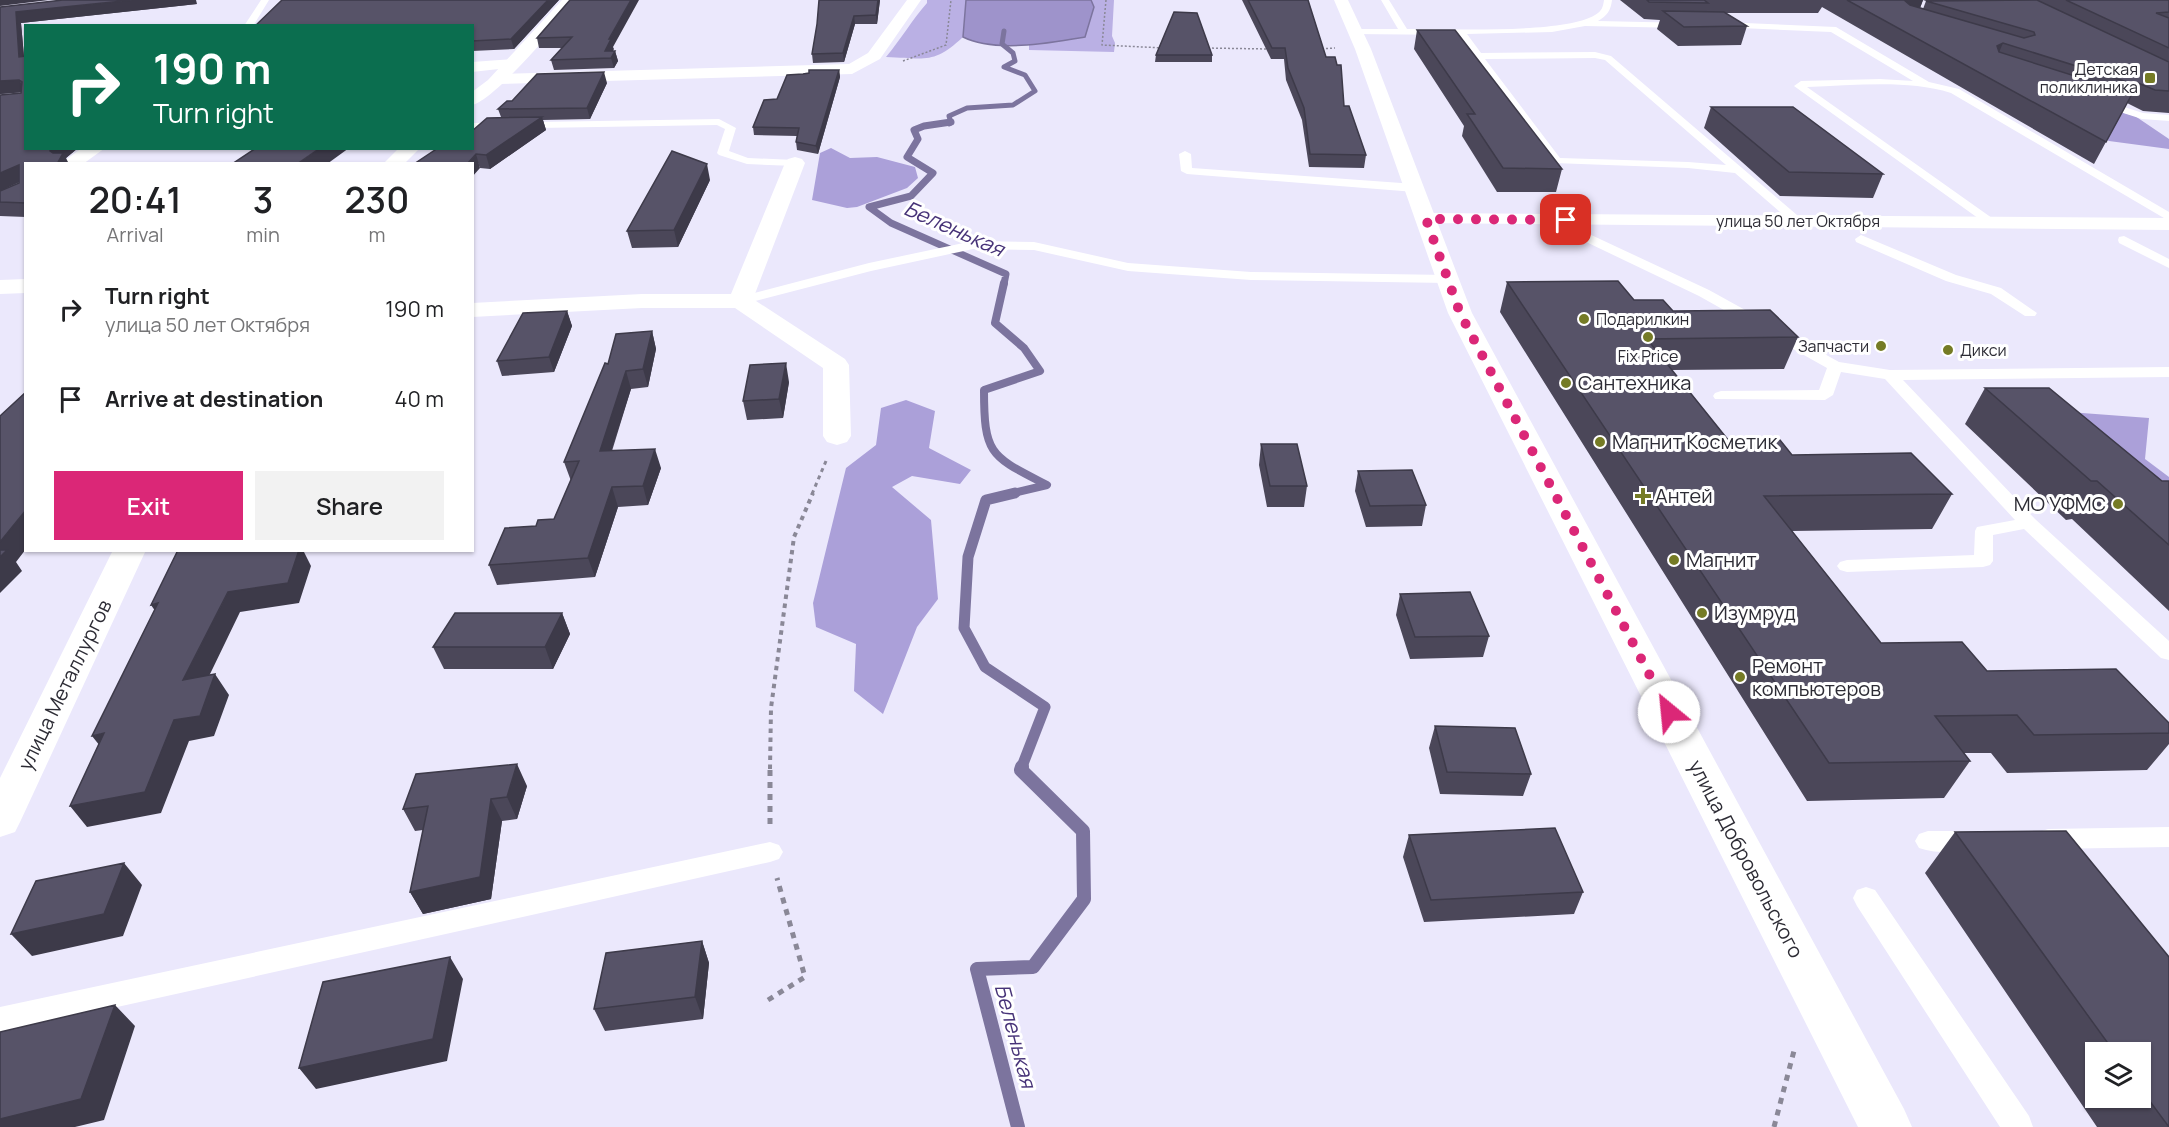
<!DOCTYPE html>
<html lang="en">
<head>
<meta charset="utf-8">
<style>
	body { margin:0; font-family:Manrope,sans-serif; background:#f2f2f2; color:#202124; height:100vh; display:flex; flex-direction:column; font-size:22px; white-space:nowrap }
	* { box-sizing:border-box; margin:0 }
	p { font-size:20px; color:#757577 }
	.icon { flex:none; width:33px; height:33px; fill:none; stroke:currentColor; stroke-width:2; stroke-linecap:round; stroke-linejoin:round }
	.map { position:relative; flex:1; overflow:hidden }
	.details { position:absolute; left:24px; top:162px; width:450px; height:390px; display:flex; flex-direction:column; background:#fff; border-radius:0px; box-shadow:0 2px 4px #0004 }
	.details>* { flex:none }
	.hud { position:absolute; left:24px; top:24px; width:450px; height:126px; border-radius:0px; box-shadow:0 2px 4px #0004; background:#0b6e4f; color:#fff; overflow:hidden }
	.buttons { position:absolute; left:2085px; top:1042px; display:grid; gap:12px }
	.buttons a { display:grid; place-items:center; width:66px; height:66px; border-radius:0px; background:#fff; box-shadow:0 2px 4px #0004; font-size:30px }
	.pin { position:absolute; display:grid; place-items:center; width:51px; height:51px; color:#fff; margin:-26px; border-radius:12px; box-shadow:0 3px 9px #0006 }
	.me { position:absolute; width:66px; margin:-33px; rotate:332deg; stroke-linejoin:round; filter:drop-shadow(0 0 4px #0008) }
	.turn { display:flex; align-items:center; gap:21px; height:126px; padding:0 30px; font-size:27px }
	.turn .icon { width:78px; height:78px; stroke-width:2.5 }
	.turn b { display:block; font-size:42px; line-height:51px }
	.eta { display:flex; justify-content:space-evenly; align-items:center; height:102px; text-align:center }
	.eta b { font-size:36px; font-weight:600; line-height:42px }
	.cta { display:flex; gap:12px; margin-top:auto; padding:12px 30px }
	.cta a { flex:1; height:69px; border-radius:0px; background:#db2777; color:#fff; font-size:24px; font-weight:600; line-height:69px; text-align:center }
	.cta a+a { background:#f2f2f2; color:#202124 }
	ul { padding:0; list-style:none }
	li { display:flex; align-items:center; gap:18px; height:90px; padding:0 30px }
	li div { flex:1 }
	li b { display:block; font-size:22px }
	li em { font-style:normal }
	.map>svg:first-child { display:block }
</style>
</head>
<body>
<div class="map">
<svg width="2169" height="1127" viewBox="0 0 2169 1127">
	<rect width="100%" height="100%" fill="#ebe8fc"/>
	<path fill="#bab0e4" d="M927,0H966L963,37C933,65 925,58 886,57C901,39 912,20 927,3Z
		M1091,0H1114L1112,36L1115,43L1114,52L1029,50V44L1050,43L1094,7Z"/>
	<path fill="#aba0d9" d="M2065,96L2135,116L2169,139V149L2109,141L2033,102Z
		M831,148L850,158L877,157L915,167L918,178L907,188L857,207L847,208L812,200L820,153Z
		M906,400L935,411L929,448L971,470L960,484L912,476L892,487L931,520L938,599L917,627L883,714L854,691L856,644L816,627L813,603L846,468L876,445L881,408Z
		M2042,410L2149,418L2145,459L2169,477V509Z"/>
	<path fill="#9e93cb" stroke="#7c749e" stroke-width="1.5" d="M966,0H1091L1094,7L1085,37C1050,43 995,53 963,37Z"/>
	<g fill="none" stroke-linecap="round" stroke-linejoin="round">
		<path stroke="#7c749e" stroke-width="5" d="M949,124L951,123L949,116L967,108L1013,105L1035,91L1025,75L1004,67L1015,61L1013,53L1002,44L1004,31"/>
		<path stroke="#7c749e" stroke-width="7" d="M951,122L924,126L914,130L918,139L907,157L933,173L911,196L869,207L891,223L1006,274L1004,284"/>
		<path stroke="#7c749e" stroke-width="8" d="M1004,283L995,323L1024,348L1040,371L984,390C984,456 991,456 1047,485L1009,494"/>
		<path stroke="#7c749e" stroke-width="11" d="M1015,493L986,500L968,557L964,628L985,667L1045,707L1021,769"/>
		<path stroke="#7c749e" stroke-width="14" d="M1018,1127L977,969L1033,967L1084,899L1083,831L1021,770L1022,767"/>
		<path stroke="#8a8897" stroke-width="1.5" stroke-dasharray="2 2" stroke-linecap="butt" d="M1106,0L1102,45L1164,48
			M1204,48L1269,49
			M1318,49L1335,48
			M903,61L946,45L951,0"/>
		<path stroke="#8a8897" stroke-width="3" stroke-dasharray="4 4" stroke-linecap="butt" d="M812,494L826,461"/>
		<path stroke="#8a8897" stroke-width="4" stroke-dasharray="4.5 4.5" stroke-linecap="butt" d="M770,769L771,708L794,537L813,493"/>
		<path stroke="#8a8897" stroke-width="5" stroke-dasharray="6 6" stroke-linecap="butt" d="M770,824V767
			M768,1000L805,977L777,878
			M1774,1127L1795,1047"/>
		<path fill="#fff" fill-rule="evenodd" d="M261,0H269L253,26H244Z
			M1381,0H1389L1407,29C1448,29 1564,34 1595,15C1602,11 1603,7 1604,0H1612C1611,10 1607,16 1598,21L1688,23V27L1685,28L1585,26L1552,32L1467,34L1481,53L1595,52L1611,56L1804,221L1802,224H1794L1735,173L1688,168L1554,163L1549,160L1458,35L1353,34L1352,32L1356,29H1398ZM1595,58L1605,60L1726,165L1688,162L1560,158L1485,59Z
			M1721,22L1836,27L1929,82L1959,89L2169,212V221L1951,93C1906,79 1853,86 1807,87L1999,223L1997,226H1989L1794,86L1801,81L1880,79L1913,81L1831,32L1718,27V23Z
			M2099,99L2143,113L2169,115V121L2142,119L2095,104V100Z
			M719,119L736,128L729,151L748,158L795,160L801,163L795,166L747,164L719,155L717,153L725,129L717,125L472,129V123Z
			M1185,151L1191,154L1192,168L1415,184L1421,188L1415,192L1187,174L1181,171L1179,154Z
			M1587,233L1709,290L1839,362L1890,370L2169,367V377L1903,380L2035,519L2169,641V660L2161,658L2024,529L1993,535V561L1990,565L1983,567L1847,572L1840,570L1837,566L1840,562L1847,560L1974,555L1975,531L1977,527L2015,520L1885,379L1841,372L1833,395L1825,400L1715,399L1713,396L1715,393L1721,391L1819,390L1827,368L1699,296L1582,240L1581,237Z
			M1861,235L1956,275L2001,288L2037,313L2035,316H2025L1991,294L1946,281L1856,242L1855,239Z
			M2124,236L2169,259V268L2119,243L2118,240L2119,237Z
			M973,241L1034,242L1128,263L1251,272L1448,275L1455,279L1448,283L1251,280L1128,271L1034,250L973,249L871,271L740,305L733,301L735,298L869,263Z
			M2169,827V847L2048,849L2039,846L2035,839L2039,832L2048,829Z
			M1928,831H1974L1983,834L1987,841L1983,848C1965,854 1937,854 1919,848L1915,841L1919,834Z
			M770,842L779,845L783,852L779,859L770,862L0,1033V1007Z
			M1866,887L1875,890L2029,1116L2033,1127H2000L1857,906L1853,898L1857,890Z"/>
		<path fill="#fff" fill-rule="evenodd" d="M907,0H921L880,59L852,74L498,84L490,79L498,74L849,64L868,53Z
			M82,148H105L83,164H60Z
			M795,157L802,159L805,163L753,299L845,359L849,365L851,436L847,442L837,445L827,442L823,436V368L735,308H642L472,317V303L642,294H731L785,163L788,159Z
			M1426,213L2169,218V230L1419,223L1415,219L1419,215Z
			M26,279V293L0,294V280Z"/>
		<path fill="#fff" fill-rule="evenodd" d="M1334,0H1348L1371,49L1472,313L1904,1109L1912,1127H1858L1448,313L1355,49Z
			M512,59L518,61L520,64L518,67L472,72V62Z"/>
		<path fill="#fff" fill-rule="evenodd" d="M562,0H577C561,21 495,100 472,105V92L488,80Z
			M399,148H420L404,164H383Z
			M113,550H146L21,820L15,832L0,837V778Z"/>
	</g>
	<path fill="#4b4759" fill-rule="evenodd" d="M282,0H559L514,49L472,51V26Z
		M570,0L613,47V51H615L618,61L614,68L554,70L551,60L562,48H539L537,38Z
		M880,0L877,24H855L844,62L813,63L812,54L817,24Z
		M1242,0H1308L1326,57L1344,106L1366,155L1364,168L1309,167L1302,120L1286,80L1284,59H1271Z
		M1620,0H2169V113L2143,111L2127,103L2094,164L1822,7L1818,13H1725L1747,26L1741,45L1678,46L1657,29L1660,20L1644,19ZM1923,0L1926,1L1923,9L1920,8Z
		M197,4L21,23L24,57L26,148H78L66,158L26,164V217L0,216V191L19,183V182L0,191L21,92L0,94V7Z
		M1417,30L1562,169L1556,192H1497L1462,136L1464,126L1414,49Z
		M1156,55H1212V62H1155Z
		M839,70L840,77L818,154L797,150L796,142L797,136L754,135L753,127L777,99L803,74Z
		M607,83L590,119L543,120L546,130L490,169L480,168L472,148L501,117L498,109L512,101Z
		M1711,107L1883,174L1873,198L1780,196L1704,128Z
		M710,180L678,247L632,248L627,231Z
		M1507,282L1634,300L1673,311L1798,337L1784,369L1672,370L1729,441L1792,455L1952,494L1932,529L1792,531L1881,643L1987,671L2169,723V744L2147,770L2007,773L1991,753H1964L1970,761L1944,798L1807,801L1500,312Z
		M567,311L572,326L554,372L502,376L497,361Z
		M652,331L656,349L648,387L631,389L612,451L661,468L648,505L618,507L595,577L497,585L489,565L536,526L554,519L571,481L564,462L608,364Z
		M789,382L783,418L747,420L743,401Z
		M1985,388L2162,481H2169V611L2072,519L2066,520L1965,424Z
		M1261,444L1307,486L1304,507H1267L1259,465Z
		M1358,471L1426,505L1422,526L1366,527L1355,491Z
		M1400,594L1489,636L1483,657L1410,659L1396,615Z
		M562,613L570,634L553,669H444L433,647Z
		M1435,726L1531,774L1523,796L1440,794L1429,748Z
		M527,786L517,819L502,821L491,899L423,914L410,892L423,830L415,831L403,809Z
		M2066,831L2169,957V1127H2097L1925,873L1955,832ZM2096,1053H2140V1098H2096Z
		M1409,835L1583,892L1574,914L1424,922L1403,857Z
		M702,941L709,963L703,1019L605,1031L594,1009Z"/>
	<path fill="#3d3a49" d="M0,0H49L0,6Z
		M132,0H196L197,4L21,23L25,68L19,57L16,12Z
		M548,0H559L514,49L511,39Z
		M631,0H639L613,47L614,49L609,58L605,51L609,39Z
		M878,0H880L877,24L876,15Z
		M1904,0H1923L1920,8L1900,13Z
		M854,16L855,24L844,62L843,53Z
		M2003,43L1995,62L1997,46Z
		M615,51L618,61L614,68L611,58Z
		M839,70L840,77L818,154L816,146Z
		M604,72L607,83L590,119L587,108Z
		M19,80L26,92L0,94V81Z
		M542,117L546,130L490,169L486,155Z
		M53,148H78L66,158L69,164H57L50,151Z
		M320,148H349L327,164H297Z
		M476,154L480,168L472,177V164H467Z
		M707,164L710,180L678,247L674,230Z
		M19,165L26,179L0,191V173Z
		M567,311L572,326L554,372L549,357Z
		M652,331L656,349L648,387L643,369Z
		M786,363L789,382L783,418L779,399Z
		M626,371L631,389L605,470L600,451Z
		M655,449L661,468L648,505L643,486Z
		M612,487L618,507L595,577L588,558Z
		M26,510V549L16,562L22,571L0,593V542Z
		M299,550H303L311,566L299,603L240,612L197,701L183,680L228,592Z
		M158,603L165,625L151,605Z
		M562,613L570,634L553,669L545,647Z
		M215,674L229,695L214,736L189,741L161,813L87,827L70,806L174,720Z
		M104,733L108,756L92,736Z
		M517,764L527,786L517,819L507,797Z
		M491,799L502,821L491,899L423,914L410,892Z
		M124,863L142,885L123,936L32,956L11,934Z
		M702,941L709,963L703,1019L695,997Z
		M450,957L463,979L447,1061L316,1089L299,1068Z
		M115,1005L135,1026L104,1120L75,1127H0V1119Z"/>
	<path fill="#575368" stroke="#3d3a49" stroke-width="1.5" d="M63,0H132L16,12L19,57L26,56V148H53L50,151L53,153H63L57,164H26V203L0,202V191L19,183V165L0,173V95L21,93L22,82L19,80L0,81V7Z
		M282,0H548L511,39L472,41V26H255Z
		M570,0H631L609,39H611L605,51H615L611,58L551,60L572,37L537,38Z
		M819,0H878L876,15L854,16L843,53L812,54L817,24Z
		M1248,0H1308L1326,57H1335L1337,65H1341L1344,106H1349L1366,155L1310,154L1304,108L1288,68L1285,48H1272Z
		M1647,0H1704L1708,3L1649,2Z
		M1847,0H1904L1910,5L2024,38L2035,35L2034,32L1926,1L2037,0L2169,62V91L2155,90L2138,83L2137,85L2003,43L1997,46L1999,52L2132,94L2106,142Z
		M2066,0H2169V12L2156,13L2169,18V48Z
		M1663,11L1724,12L1747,26L1684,27Z
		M1174,12L1197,13L1212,55H1156Z
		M1417,30H1455L1562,169L1503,168L1467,114H1475Z
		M809,70H839L816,146L796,142L799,128L753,127L764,100L777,99L787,75L803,74L809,73Z
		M604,72L587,108L498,109L507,101H512L537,74Z
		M1711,107H1793L1883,174L1789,172Z
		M542,117L486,155L476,154L467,164H414L438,148H472V131L487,118Z
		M256,148H320L297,164H232Z
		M672,151L707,164L674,230L627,231Z
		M1618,281L1634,300H1663L1673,311L1770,310L1798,337L1647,339L1729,441L1780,440L1792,455L1911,453L1952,494L1764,496L1881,643L1962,642L1987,671L2116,669L2169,723V733L2034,735L2017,715L1935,716L1970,761L1829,763L1507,282Z
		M567,311L549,357L497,361L523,313Z
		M652,331L643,369L626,371L600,451L655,449L643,486L612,487L588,558L489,565L505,528L536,526L538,520L554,519L579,461L564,462L605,363L608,364L616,334Z
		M786,363L779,399L743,401L750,365Z
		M1985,388H2049L2162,481H2169V545L2097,481H2091Z
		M26,392V510L0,542V416Z
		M1261,444H1297L1307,486H1270Z
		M1412,470L1426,505L1370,506L1358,471Z
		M0,550H7L0,557Z
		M178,550H299L288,583L228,592L183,680L215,674L200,716L174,720L145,792L70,806L104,733L92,736L158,603L151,605Z
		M1470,592L1489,636L1415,637L1400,594Z
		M455,613H562L545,647H433Z
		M1435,726L1515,728L1531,774L1447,772Z
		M517,764L507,797L491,799L480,877L410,892L428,806L403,809L416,774Z
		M1555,828L1583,892L1431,900L1409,835Z
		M2066,831L2169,957V1127L2140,1088V1053H2115L1955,832Z
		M124,863L104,914L11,934L36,881Z
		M702,941L695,997L594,1009L606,953Z
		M450,957L433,1039L299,1068L323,982Z
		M115,1005L81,1099L0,1119V1032Z"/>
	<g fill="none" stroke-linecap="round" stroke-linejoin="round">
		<path stroke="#db2777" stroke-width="10" stroke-dasharray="0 18" d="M1566,220L1426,219L1460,313L1669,712"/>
	</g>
	<g fill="#757b25" stroke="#fff" stroke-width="2">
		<rect x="2144" y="72" width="12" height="12" rx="3"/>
		<circle cx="1584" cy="319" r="6"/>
		<circle cx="1648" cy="337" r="6"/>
		<circle cx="1881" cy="346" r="6"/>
		<circle cx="1948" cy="350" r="6"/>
		<circle cx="1566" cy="383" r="6"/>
		<circle cx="1600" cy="442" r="6"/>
		<path d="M1640 487h6v6h6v6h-6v6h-6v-6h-6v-6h6z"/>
		<circle cx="2118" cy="504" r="6"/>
		<circle cx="1674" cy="560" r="6"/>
		<circle cx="1702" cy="613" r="6"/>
		<circle cx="1740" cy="677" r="6"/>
	</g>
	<g text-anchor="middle" stroke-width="6" stroke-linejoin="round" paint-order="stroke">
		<g font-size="16" fill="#2d2c35" stroke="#fff" text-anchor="end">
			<text x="2138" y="75">Детская<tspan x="2138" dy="18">поликлиника</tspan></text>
			<text x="1596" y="325" text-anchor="start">Подарилкин</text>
			<text x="1869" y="352">Запчасти</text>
			<text x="1960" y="356" text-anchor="start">Дикси</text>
			<text x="1648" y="362" text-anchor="middle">Fix Price</text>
		</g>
		<g font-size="16" fill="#2d2c35" stroke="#fff">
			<text x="1798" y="227">улица 50 лет Октября</text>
		</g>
		<g font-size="20" fill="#2d2c35" stroke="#fff" text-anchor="start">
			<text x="1578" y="390">Сантехника</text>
			<text x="1612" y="449">Магнит Косметик</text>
			<text x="1655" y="503">Антей</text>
			<text x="2106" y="511" text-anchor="end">МО УФМС</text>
			<text x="1686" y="567">Магнит</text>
			<text x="1714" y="620">Изумруд</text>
			<text x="1752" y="673">Ремонт<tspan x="1752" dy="23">компьютеров</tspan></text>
		</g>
		<g font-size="20" fill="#2d2c35" stroke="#fff">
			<text transform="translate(65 685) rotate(-64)" y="7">улица Металлургов</text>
			<text transform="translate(1746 859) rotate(62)" y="7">улица Добровольского</text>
		</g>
		<g font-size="21" font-style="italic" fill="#473378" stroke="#fff">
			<text transform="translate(954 229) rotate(24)" y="7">Беленькая</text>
			<text transform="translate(1015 1036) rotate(75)" y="7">Беленькая</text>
		</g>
	</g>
</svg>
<div class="buttons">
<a><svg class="icon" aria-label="layers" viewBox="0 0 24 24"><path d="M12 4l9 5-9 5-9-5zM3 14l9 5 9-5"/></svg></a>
</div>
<div class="pin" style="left:1566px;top:220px;background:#d93025"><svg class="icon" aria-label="arrive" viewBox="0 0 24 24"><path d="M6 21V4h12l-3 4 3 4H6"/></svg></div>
<svg class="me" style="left:1669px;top:712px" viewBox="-20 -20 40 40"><circle r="19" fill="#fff"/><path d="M0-13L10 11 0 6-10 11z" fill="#db2777"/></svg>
<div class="hud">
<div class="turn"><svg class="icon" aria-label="right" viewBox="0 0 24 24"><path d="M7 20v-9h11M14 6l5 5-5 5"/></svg><div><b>190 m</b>Turn right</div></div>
</div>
<section class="details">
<div class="eta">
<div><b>20:41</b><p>Arrival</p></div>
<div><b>3</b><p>min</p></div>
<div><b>230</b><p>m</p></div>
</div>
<ul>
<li><svg class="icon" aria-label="right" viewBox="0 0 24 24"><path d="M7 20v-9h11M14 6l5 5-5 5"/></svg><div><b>Turn right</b><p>улица 50 лет Октября</p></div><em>190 m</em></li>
<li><svg class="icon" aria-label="arrive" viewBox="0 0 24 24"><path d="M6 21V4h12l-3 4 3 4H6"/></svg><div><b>Arrive at destination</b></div><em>40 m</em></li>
</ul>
<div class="cta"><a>Exit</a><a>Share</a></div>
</section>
</div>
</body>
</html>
